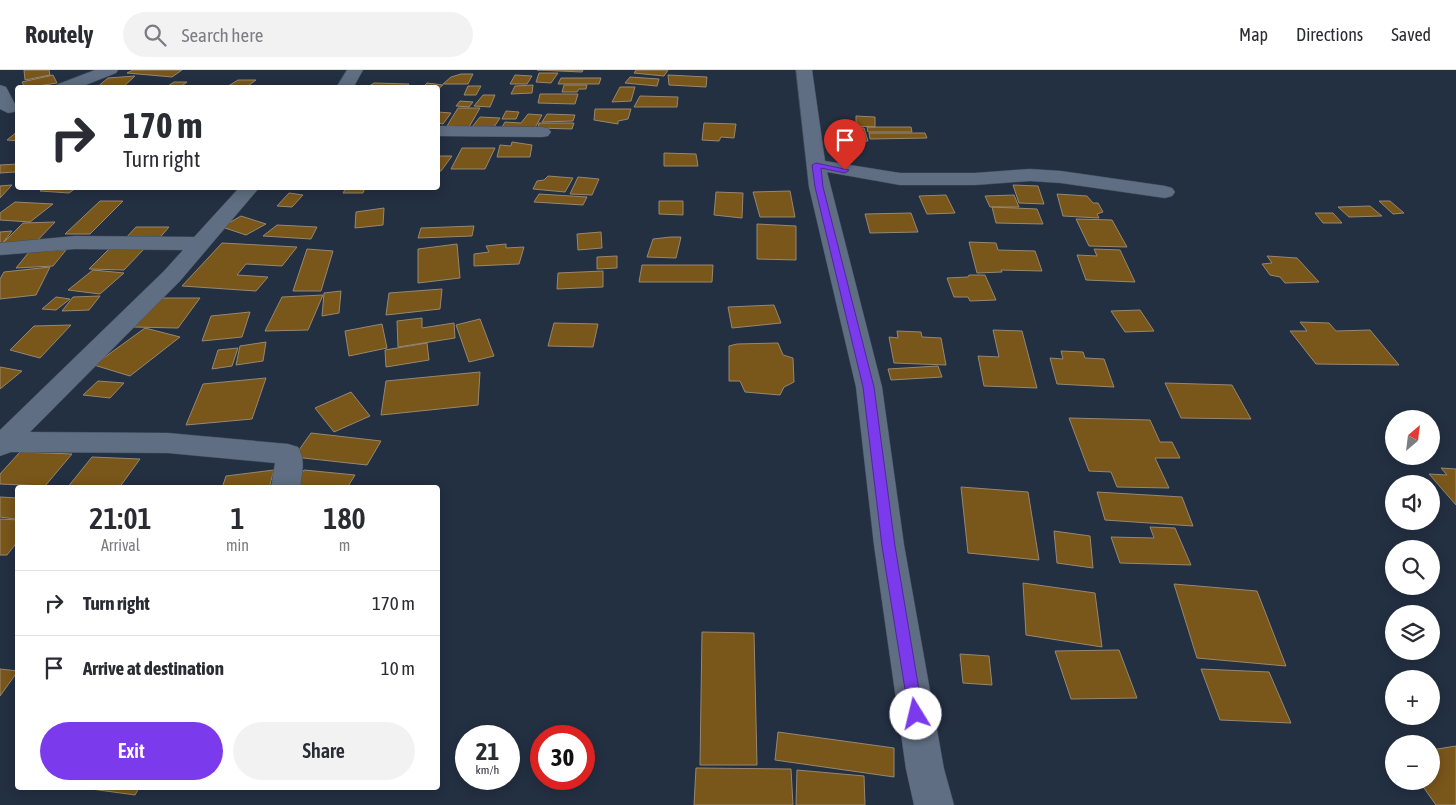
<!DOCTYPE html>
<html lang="en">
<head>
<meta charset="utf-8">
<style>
	body { margin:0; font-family:"Asap Condensed",sans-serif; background:#f2f2f3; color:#2b2b33; height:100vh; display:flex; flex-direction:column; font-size:19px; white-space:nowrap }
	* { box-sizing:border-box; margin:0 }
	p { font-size:16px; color:#7c7c81 }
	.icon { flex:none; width:28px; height:28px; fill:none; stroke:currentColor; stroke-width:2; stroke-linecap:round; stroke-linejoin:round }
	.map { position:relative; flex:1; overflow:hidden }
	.sheet { position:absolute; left:15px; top:415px; width:425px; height:305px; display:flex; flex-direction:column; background:#fff; border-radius:5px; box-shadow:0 2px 12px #0003 }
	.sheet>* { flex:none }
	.banner { position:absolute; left:15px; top:15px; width:425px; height:105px; border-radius:5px; box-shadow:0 2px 12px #0003; background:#fff; color:#2b2b33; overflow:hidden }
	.needle { width:32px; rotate:28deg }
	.buttons { position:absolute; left:1385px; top:340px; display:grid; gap:10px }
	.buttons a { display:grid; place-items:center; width:55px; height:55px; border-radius:50%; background:#fff; box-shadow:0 2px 12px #0003; font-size:25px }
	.speed { position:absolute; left:455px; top:655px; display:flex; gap:10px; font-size:25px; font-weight:700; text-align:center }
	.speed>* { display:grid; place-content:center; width:65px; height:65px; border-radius:50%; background:#fff; box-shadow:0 2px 12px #0003; line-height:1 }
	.speed small { font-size:12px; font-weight:400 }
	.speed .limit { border:8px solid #d22; background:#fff; color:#111 }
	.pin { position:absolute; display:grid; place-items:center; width:42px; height:42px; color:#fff; margin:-51px -21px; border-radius:50% 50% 50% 0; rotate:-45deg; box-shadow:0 0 5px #0007 }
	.pin .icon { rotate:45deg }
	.me { position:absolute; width:55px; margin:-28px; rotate:351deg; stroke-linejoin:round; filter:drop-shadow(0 0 4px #0008) }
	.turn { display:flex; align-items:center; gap:18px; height:105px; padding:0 25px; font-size:22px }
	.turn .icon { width:65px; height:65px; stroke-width:2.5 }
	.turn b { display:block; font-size:35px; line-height:42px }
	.eta { display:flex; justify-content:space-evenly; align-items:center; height:85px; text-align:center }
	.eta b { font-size:30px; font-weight:600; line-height:35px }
	.action { display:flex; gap:10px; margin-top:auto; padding:10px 25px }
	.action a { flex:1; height:58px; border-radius:30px; background:#7c3aed; color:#fff; font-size:20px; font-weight:600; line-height:58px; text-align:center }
	.action a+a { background:#f2f2f3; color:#2b2b33 }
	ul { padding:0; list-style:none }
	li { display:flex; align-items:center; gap:15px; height:65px; padding:0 25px; border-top:1px solid #e1e1e2 }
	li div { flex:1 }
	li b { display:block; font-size:19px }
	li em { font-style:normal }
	header { display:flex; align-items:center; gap:30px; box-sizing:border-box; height:70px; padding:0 25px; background:#fff; border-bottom:1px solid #e1e1e2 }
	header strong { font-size:24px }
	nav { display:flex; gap:28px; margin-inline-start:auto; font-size:18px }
	.search { width:350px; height:45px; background:#f2f2f3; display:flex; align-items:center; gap:12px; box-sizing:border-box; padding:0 18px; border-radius:28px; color:#7c7c81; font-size:19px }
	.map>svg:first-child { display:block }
</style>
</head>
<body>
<header>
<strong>Routely</strong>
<div class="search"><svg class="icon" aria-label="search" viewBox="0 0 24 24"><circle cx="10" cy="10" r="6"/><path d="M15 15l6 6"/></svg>Search here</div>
<nav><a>Map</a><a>Directions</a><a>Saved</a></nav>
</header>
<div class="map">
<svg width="1456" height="735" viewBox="0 0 1456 735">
	<rect width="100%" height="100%" fill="#233042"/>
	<path fill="#79561a" stroke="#978771" d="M24,0H49L50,5L25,10Z
		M133,0H182L172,7L127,3Z
		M537,0H583L582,2Z
		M636,0H668L664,6L634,3Z
		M539,3H558L551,13L536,12Z
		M461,4H473L468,14H443L451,7Z
		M53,5L57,13L25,18L22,12Z
		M515,5L532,6L527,14H510Z
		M668,5L707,7L706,17L669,15Z
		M135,6L122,18H96L108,8Z
		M630,7L659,9L657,16L625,13Z
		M561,8H601L599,14H558Z
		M238,10H256L245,18H225Z
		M174,12H187L179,18H165Z
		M374,13L409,14L406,18H359L368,17Z
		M427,13L443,15L438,19V18H422Z
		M533,15L532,23L511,24L515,16Z
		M564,15H587L586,19H579L577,22H562Z
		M468,16H481L476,25H464Z
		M620,17H635L631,31L612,32Z
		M540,24H578L575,34L538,33Z
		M483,25H495L490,37L474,36Z
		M640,26L678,27L677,37H634Z
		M460,31L473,32L469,37L456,36Z
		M458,38H480L469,57L447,56Z
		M595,39H631L628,49L618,51V54L594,50Z
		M506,41L519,42L516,49H502Z
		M438,42L451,43L443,54L438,53Z
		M528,44L542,45L535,58L502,57L505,52L521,53Z
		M547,44L575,45L573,51L542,52Z
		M856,46L875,47V57L856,56Z
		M480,47L500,48L494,57H472Z
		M539,53H574L572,59L538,58Z
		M704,53L736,54L734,68L721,67L719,71L702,70Z
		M867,57H911L912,62H868Z
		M832,58H864L868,71H834Z
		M18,61V71L7,70Z
		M869,63H925L927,68L870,69Z
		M512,72L532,75L530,87H497L500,75L511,76Z
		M462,78H495L485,99H451Z
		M664,83L696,84L698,96H664Z
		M438,86H452L441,101H438Z
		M18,94L15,102L0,103V95Z
		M548,106L573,108L565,122L533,119L537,111L544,110Z
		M578,107L599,109L592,125L570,124Z
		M12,115L0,128V116Z
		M1013,115L1038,116L1044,134L1019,133Z
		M44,118H76L69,123L40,121Z
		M346,118H365L363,123H343Z
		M790,121L795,147H760L753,122Z
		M716,122L743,123L742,148L714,145Z
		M289,123L303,125L292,137L277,136Z
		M539,124L587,127L583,135L534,132Z
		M1057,124L1087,126L1093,133H1098L1103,142L1097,144L1099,148L1063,146Z
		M946,125L955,143L927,144L919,126Z
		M1014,125L1019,137H990L985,126Z
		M100,131H123L90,164H65Z
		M659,131H683V145L659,144Z
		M1379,131H1390L1404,143L1393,144Z
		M15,132L53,134L30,152L0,150V143Z
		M1370,136L1382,146L1349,147L1338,137Z
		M992,137L1037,139L1043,154L996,153Z
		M384,138L383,155L355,158L356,142Z
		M911,143L918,162L870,163L865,144Z
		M1315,143H1333L1342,153H1323Z
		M241,146L266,154L246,165L222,157Z
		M1076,149L1112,150L1127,177L1089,176Z
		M55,152L36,172L3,173L23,153Z
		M757,154L796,156V190L757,189Z
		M277,155L317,157L311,169L263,166Z
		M474,156L472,166L418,168L421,158Z
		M136,157H169L157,171L124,170Z
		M12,161L2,174L0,175V162Z
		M601,162L602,178L578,180L577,164Z
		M671,167H681L676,188L647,187L653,169Z
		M969,172L996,173L998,180L1035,181L1042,201L1001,200L1002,202L977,203Z
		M222,173L297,177L282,196L246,194L237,205L268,207L256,221L182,216Z
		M457,174L460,208L418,213V179Z
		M506,174V178L524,177L519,194L474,196V184L489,182L486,176Z
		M110,178L144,179L124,200L89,199Z
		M307,179L333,181L321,221H293Z
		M1094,179L1120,180L1135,212L1086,210L1077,185L1097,186Z
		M66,180L53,196L16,198L29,182Z
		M617,186V198L597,199V187Z
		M1267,186L1297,188L1319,212L1285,213L1280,207L1270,205L1262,194L1272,193Z
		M642,195H713L712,212H639Z
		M50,197L36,225L0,229V209L4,202Z
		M93,200L124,203L100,224L68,220Z
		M603,201V217L557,219L558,203Z
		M969,205H985L996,230L970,231L968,227H954L947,208L968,207Z
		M442,219L440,239L386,245L389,223Z
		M341,221L339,243L322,246L324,223Z
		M323,225L308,260L265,261L282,227Z
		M100,226L89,240L62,241L73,227Z
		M56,227L70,229L56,240L42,239Z
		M156,228H200L178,258L133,257Z
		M774,235L781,253L732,258L728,237Z
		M1140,240L1154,261L1125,262L1111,241Z
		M250,242L242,267L202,271L211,246Z
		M422,248V258L454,253L455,268L398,277L397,251Z
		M480,249L494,286L469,292L456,255Z
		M1300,252L1329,253L1336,261L1370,260L1399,295L1316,294L1290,261H1307Z
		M554,253L598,254L593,277L548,276Z
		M382,254L387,278L349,286L345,261Z
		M71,255L40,288L10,280L34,256Z
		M145,258L180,267L130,306L94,295Z
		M993,260L1022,261L1037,318L984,316L978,286L999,287Z
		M897,261L921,262L922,267L941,268L946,295L894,293L889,267L898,268Z
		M266,272L263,291L236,295L240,276Z
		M427,273L429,290L386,297L385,280Z
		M778,273L783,285L793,288L794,312L784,317L780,325L745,322L740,311H729V276L737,274Z
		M238,278L232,296L212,299L218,280Z
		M1061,281L1083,282L1085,288L1104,289L1114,317L1057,314L1050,288L1063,289Z
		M938,296L942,307L891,310L888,299Z
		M0,297L22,301L0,319Z
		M480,302L478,335L381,345L386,311Z
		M266,308L252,349L186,355L203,314Z
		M98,311L124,313L110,328L83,325Z
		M1165,313L1232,315L1251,349L1181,348Z
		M351,322L370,346L334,362L315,338Z
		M1069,348L1150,350L1160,372H1172L1180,388H1155L1169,418L1117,417L1111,402L1089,401Z
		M311,363L381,371L367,395L294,387Z
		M20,382L72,384L45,416L0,414V404Z
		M92,387L140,389L119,418H67Z
		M1441,398L1456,399V435L1429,404L1447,405Z
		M274,400L269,418H222L226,406Z
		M304,400L355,405L347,418H292Z
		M961,417L1028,422L1039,490L968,483Z
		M1097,422L1182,427L1193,456L1105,450Z
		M0,427L18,428V446L15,449L0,447Z
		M0,449L18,450V471L7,485H0Z
		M1150,457L1175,458L1191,495L1120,493L1111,467L1154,468Z
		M1054,461L1090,466L1093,498L1057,493Z
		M1023,513L1095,523L1102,577L1026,565Z
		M1174,514L1257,521L1286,596L1197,588Z
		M702,562L754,563L757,695H700Z
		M1119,580L1137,628L1071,629L1055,581Z
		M960,584L989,586L992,615L963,613Z
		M0,599L18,601L0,626Z
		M1201,599L1269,602L1291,653L1220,650Z
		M778,662L894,678V707L775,690Z
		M1456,676V735H1436L1419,711H1431V680Z
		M696,698L791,699L793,735H694Z
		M797,700L864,706L865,735H796Z
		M84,718H139L135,725Z"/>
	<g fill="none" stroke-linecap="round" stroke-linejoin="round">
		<g stroke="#424d5c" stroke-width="1">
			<path id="street" d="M95,0H118L116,3L78,18H54L56,15Z
				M347,0H363L353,18H336Z
				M796,0H812L825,91L900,103H975L1030,99L1061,101L1165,116L1172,118L1175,122L1172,126L1165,128L1061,113L1030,111L975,115H900L827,102L882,317L904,475L944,699L954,735H914L906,699L874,475L856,317L809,117Z
				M0,15L6,17L17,38L14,42L8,43L0,39Z
				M438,56L542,57L548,58L551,62L548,66L542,67L438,66Z
				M239,118H259L180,211L30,362L168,363L288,374L298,377C306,390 302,403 300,418H271L275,393L168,383L11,382L0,386V360L164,201L183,180L75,179L0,185V173L75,166L194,167Z"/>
		</g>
		<use href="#street" fill="#5f6e82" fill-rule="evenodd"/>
	</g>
	<path fill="#7c3aed" stroke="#51269a" d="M816,93L849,100L845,103L821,98L823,117L874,317L895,476L923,644L921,648L916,650L911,648L909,644L882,476L863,317L815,117L812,95Z"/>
</svg>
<div class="buttons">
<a><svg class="needle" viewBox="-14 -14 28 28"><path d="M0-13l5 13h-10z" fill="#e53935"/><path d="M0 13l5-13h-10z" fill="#7c7c81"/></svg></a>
<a><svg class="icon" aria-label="sound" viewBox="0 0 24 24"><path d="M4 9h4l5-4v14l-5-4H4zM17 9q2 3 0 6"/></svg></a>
<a><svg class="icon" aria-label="search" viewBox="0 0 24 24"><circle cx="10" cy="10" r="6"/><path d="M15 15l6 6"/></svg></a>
<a><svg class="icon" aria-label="layers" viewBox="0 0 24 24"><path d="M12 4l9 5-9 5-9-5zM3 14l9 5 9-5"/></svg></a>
<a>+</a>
<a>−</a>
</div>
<div class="speed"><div>21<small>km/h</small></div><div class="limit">30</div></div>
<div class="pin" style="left:845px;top:100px;background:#d93025"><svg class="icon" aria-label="arrive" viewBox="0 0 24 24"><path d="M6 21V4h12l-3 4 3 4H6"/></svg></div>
<svg class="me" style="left:916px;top:644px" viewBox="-20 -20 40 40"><circle r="19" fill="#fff"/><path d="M0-13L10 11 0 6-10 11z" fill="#7c3aed"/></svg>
<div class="banner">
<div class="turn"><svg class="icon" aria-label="right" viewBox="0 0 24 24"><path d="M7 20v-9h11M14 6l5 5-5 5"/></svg><div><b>170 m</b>Turn right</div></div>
</div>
<section class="sheet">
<div class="eta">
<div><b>21:01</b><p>Arrival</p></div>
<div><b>1</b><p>min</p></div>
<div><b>180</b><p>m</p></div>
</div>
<ul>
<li><svg class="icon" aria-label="right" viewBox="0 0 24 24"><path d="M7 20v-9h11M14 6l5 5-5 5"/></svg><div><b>Turn right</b></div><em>170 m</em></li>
<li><svg class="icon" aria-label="arrive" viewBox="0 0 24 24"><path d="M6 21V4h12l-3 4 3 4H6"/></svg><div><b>Arrive at destination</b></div><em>10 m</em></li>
</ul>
<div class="action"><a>Exit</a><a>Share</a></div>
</section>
</div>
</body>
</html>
